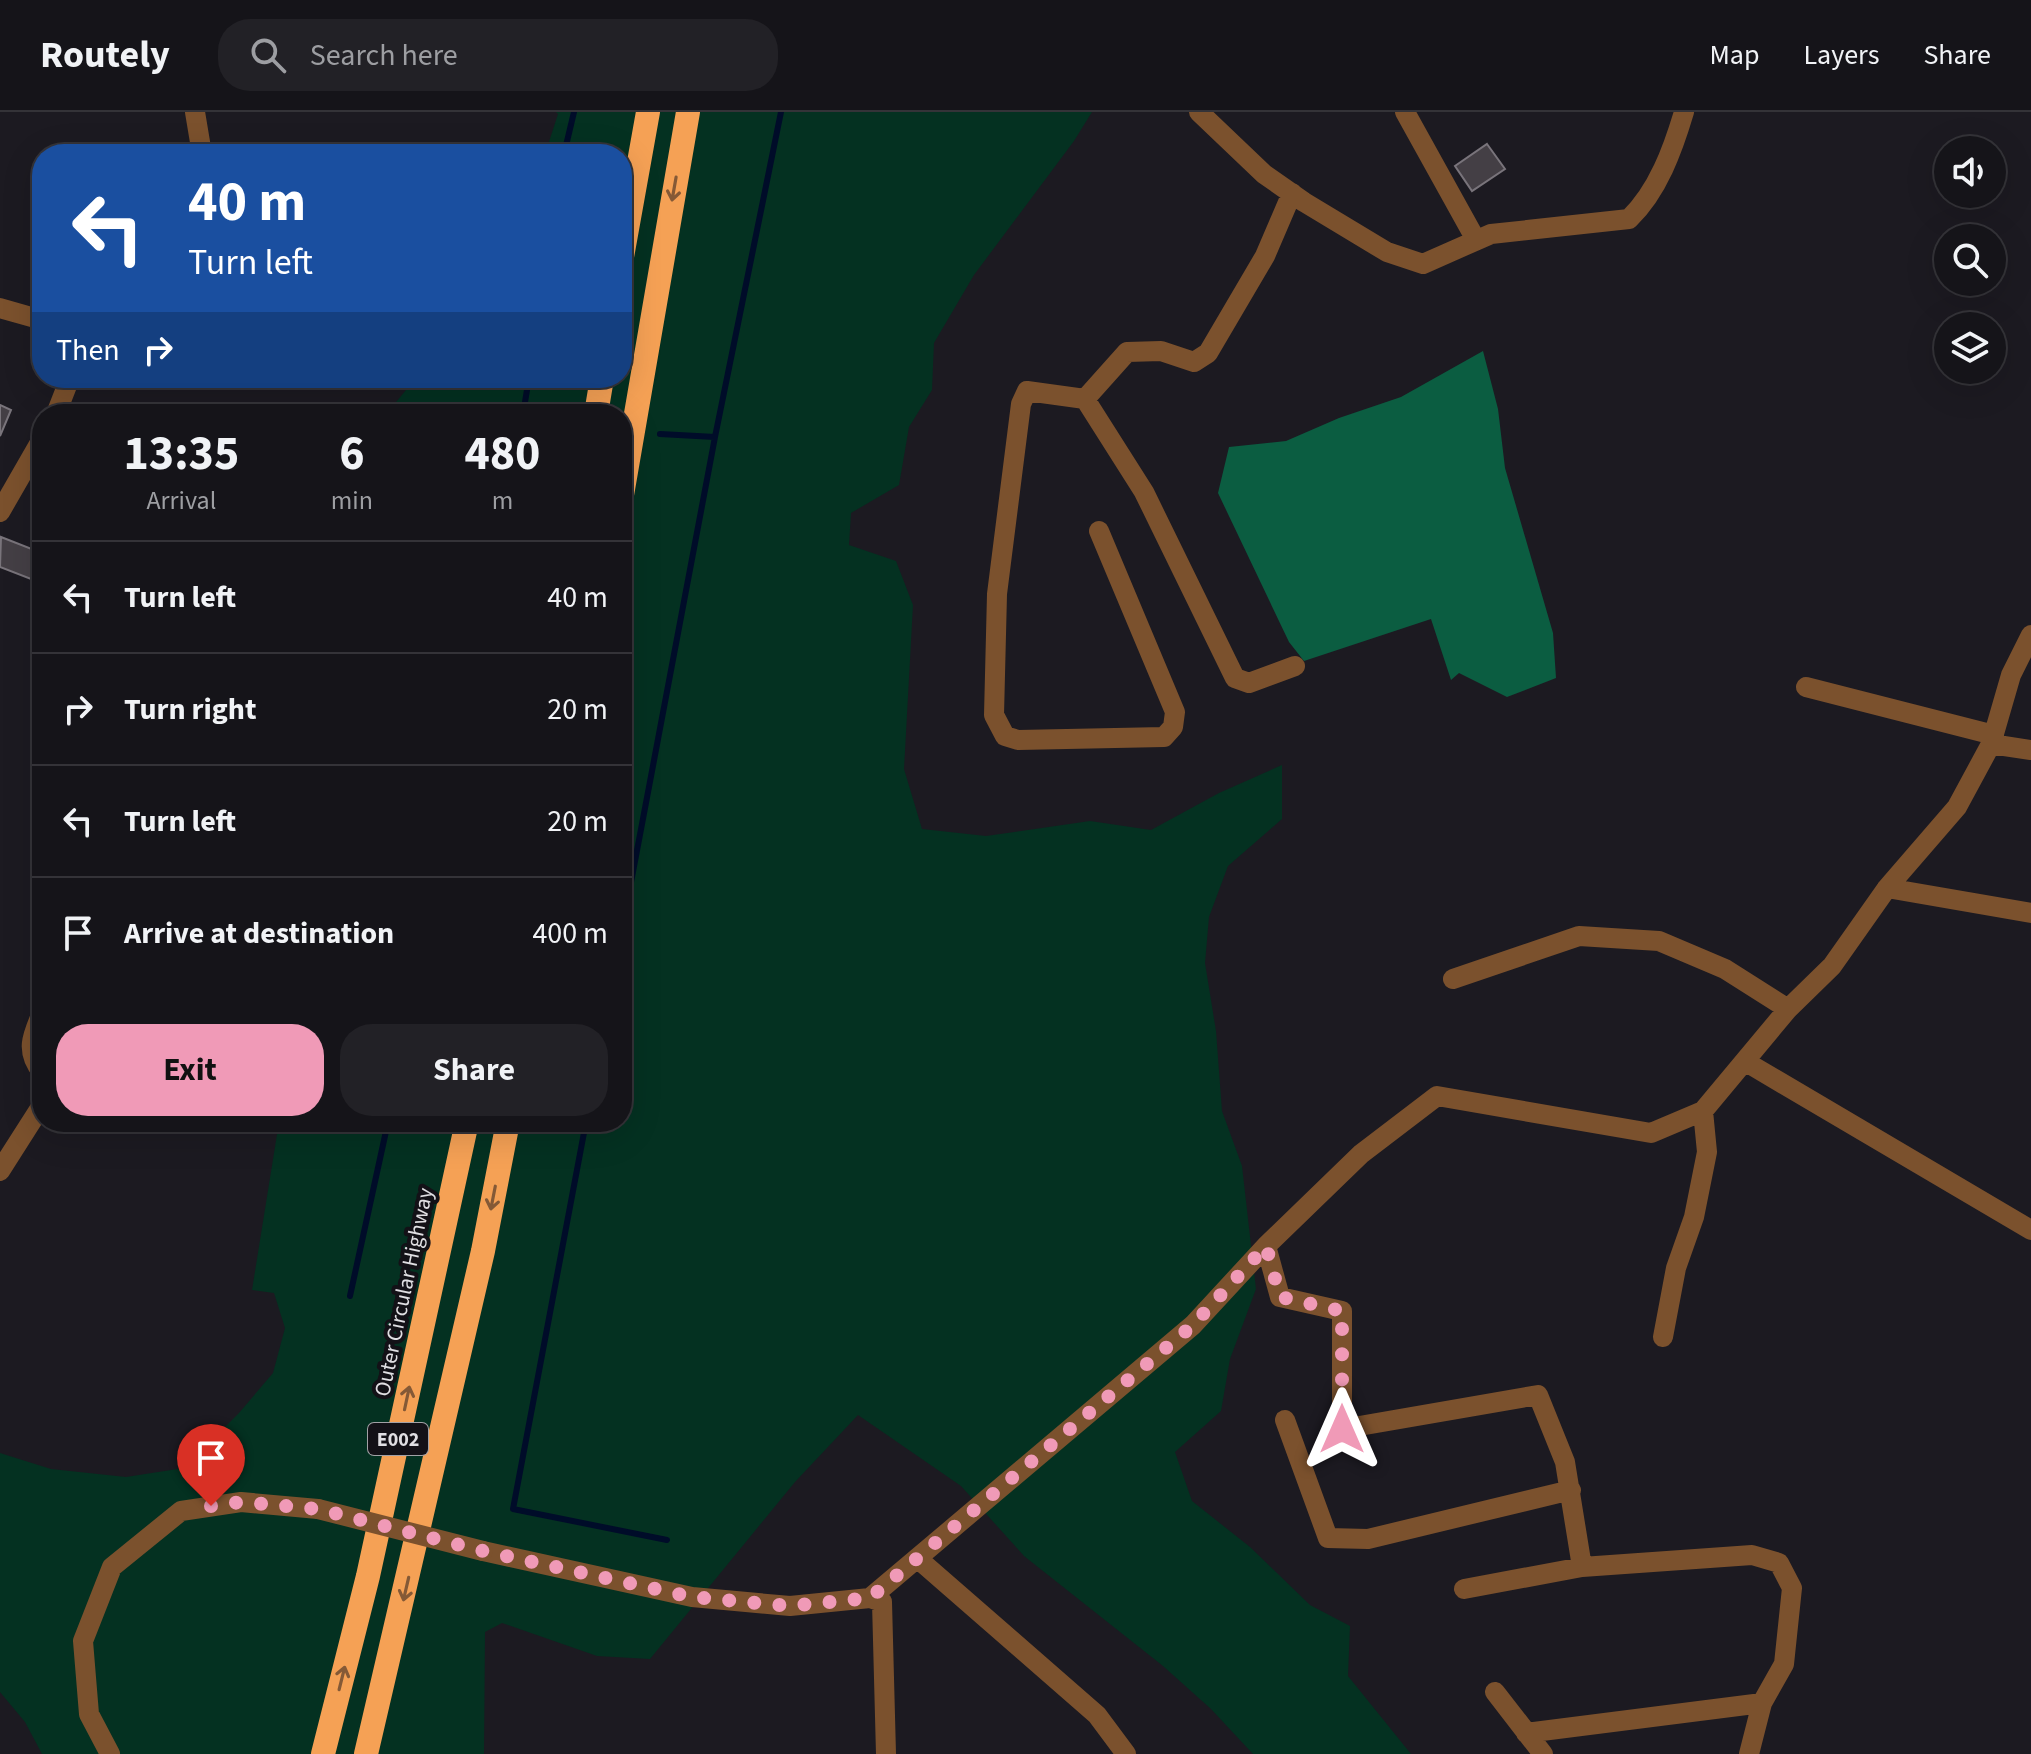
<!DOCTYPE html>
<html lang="en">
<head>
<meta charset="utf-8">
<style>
	body { margin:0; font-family:"Source Sans 3",sans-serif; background:#222126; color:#f1f3f6; height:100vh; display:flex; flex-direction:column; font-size:30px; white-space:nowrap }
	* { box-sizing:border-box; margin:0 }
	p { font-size:26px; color:#9d9ea2 }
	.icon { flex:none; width:44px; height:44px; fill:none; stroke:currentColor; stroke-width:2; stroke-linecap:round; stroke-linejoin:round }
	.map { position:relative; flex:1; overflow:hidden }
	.panel { position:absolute; left:32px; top:292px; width:600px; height:728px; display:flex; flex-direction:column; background:#151419; border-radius:32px; box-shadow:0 8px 32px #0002,0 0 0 2px #343338 }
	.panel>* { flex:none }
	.banner { position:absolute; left:32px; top:32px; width:600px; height:244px; border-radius:32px; box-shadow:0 8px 32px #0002,0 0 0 2px #343338; background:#1a4fa0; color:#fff; overflow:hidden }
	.buttons { position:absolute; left:1934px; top:24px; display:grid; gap:16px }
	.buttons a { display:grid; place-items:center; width:72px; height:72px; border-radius:50%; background:#151419; box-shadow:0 8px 32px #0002,0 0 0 2px #343338; font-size:40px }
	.pin { position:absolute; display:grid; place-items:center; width:68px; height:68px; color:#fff; margin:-82px -34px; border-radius:50% 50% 50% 0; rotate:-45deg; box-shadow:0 0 8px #0007 }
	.pin .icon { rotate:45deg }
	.me { position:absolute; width:88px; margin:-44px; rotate:0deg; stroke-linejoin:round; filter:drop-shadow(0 0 6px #0008) }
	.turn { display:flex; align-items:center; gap:28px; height:168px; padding:0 24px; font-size:36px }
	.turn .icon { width:104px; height:104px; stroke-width:2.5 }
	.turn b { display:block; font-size:56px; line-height:68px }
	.then { display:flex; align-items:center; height:76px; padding:0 24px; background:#0003; gap:16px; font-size:30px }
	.eta { display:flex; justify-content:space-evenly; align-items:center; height:136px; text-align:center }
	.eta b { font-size:48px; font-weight:700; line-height:56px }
	.cta { display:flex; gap:16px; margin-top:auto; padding:16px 24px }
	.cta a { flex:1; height:92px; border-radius:32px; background:#f09ab7; color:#111; font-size:32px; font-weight:700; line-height:92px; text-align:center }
	.cta a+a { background:#222126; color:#f1f3f6 }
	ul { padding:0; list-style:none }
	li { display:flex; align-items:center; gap:24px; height:112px; padding:0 24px; border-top:2px solid #343338 }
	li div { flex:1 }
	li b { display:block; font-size:30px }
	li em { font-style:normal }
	header { display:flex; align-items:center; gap:48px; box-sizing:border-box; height:112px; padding:0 40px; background:#151419; border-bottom:2px solid #343338 }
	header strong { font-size:38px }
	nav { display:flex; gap:44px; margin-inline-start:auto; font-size:28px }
	.search { width:560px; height:72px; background:#222126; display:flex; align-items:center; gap:20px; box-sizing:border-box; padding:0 28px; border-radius:32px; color:#9d9ea2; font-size:30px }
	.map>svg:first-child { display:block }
</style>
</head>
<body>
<header>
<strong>Routely</strong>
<div class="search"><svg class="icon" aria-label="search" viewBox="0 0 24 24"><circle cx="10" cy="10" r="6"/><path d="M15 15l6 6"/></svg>Search here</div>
<nav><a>Map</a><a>Layers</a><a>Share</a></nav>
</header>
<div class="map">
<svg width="2031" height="1642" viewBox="0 0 2031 1642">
	<rect width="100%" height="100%" fill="#1c1a21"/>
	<path fill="#043121" d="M556,0H1092L1074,29L974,163L934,231L932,278L909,315L899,373L851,401L849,433L896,449L913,493L904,657L922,717L986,724L1090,709L1151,718L1219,681L1282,653V707L1228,754L1209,805L1205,851L1216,919L1222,999L1242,1054L1256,1177L1230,1247L1221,1299L1175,1340L1192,1389L1250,1435L1310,1493L1350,1514L1348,1564L1411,1642H1253L1211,1597L1163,1554L1024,1444L961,1374L858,1303L795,1370L650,1547L597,1544L502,1511L485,1520L484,1642H42L25,1610L0,1580V1341L51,1357L126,1365L184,1356L239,1301L273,1261L285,1216L274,1181L252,1178L279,1010H622V302H386L416,266H622V42H545L558,2Z"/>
	<path fill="#0b5d41" d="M1483,239L1498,297L1505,356L1553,521L1556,566L1507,585L1459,561L1451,568L1431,507L1304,549L1289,530L1218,381L1229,335L1286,329L1339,306L1401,285Z"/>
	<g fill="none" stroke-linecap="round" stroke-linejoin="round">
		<path stroke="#000c29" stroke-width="6" d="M564,42L574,0
			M524,297L550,302
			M523,302L529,266
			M660,322L715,325
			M622,818L715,325L781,0
			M586,1010L513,1397L667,1428
			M350,1184L388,1010"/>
	</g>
	<path fill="#443f45" stroke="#79747b" stroke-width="2" d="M1487,32L1505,57L1472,79L1455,54Z
		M0,293L11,298L0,324Z
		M1,425L42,441L31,467L0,455Z"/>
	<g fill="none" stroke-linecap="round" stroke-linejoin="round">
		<path stroke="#7b512d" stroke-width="20" d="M195,0L202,42
			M1199,0L1264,62L1304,90L1387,140L1423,152L1491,122L1629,107C1658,79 1673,37 1684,0
			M1405,0L1476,128
			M0,196L42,208
			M1085,287L1144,380L1235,566L1249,571L1295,554
			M56,302L70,266
			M0,400L42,327
			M1099,419L1175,600L1173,615L1164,625L1018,628L1005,624L994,603L997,482L1021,292L1027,279L1085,287L1127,240L1161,239L1194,250L1208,241L1265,144L1292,81
			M1806,575L1994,623
			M1991,632L2031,638
			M1887,776L2031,801
			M1453,867L1579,824L1659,829L1725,857L1788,897
			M42,901C32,924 25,939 42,960
			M1746,950L2031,1118
			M0,1059L42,993
			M1266,1134L1280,1185L1342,1199V1317L1538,1283L1565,1350L1582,1455
			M1663,1225L1676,1156L1694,1105L1707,1040L1703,999
			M1285,1308L1328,1426L1368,1427L1571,1378
			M483,1439L692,1485L790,1494L870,1486L1193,1213L1266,1134L1361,1042L1437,984L1651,1021L1703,999L1788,897L1832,854L1887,776L1957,695L1991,632L2011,563L2031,523
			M917,1446L1097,1603L1126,1642
			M1464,1477L1582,1455L1752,1443L1779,1451L1792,1476L1784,1552L1762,1591L1749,1642
			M870,1486L882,1490L886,1642
			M1495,1580L1543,1642
			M1526,1621L1762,1591
			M110,1642L89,1602L83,1529L112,1455L181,1399L241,1390L318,1397"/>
		<path stroke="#f5a155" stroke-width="24" d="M622,145L648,0
			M596,302L602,266
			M622,383L688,0
			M323,1642L368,1464L467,1010
			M366,1642L483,1139L508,1010"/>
		<path stroke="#7b512d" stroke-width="20" d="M318,1397L483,1439"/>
	</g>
	<defs><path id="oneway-shaft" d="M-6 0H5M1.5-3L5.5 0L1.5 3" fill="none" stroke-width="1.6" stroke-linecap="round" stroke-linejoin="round" transform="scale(2)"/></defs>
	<g stroke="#845936">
		<use href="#oneway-shaft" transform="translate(674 77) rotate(100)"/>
		<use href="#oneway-shaft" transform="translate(493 1086) rotate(101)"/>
		<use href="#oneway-shaft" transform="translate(407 1286) rotate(-78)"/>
		<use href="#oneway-shaft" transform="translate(406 1477) rotate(103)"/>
		<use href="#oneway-shaft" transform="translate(342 1566) rotate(-76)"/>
	</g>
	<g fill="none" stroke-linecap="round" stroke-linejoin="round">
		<path stroke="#f09ab7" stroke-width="14" stroke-dasharray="0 25.2" d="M211,1394L241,1390L318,1397L483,1439L692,1485L790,1494L870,1486L1193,1213L1266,1134L1280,1185L1342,1199V1317"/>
	</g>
	<g text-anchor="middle" stroke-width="8" stroke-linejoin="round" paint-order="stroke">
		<rect fill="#131117" stroke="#a2a1a6" stroke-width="2" x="368" y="1311" width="60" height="32" rx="6"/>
		<g font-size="20" font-weight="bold" fill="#e0dfe3">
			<text x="398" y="1334">E002</text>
		</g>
		<g font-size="22" fill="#e0dfe3" stroke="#131117">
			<text transform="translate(403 1180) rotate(-78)" y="8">Outer Circular Highway</text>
		</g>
	</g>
</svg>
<div class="buttons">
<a><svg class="icon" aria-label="sound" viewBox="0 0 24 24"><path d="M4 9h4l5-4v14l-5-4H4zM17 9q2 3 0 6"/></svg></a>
<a><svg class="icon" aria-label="search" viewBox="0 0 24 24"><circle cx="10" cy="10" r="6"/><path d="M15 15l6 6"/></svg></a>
<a><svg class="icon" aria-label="layers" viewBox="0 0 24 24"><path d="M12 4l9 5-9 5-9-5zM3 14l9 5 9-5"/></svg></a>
</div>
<div class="pin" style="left:211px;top:1394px;background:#d93025"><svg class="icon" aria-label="arrive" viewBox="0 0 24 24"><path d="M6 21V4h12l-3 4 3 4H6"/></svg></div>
<svg class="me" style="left:1342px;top:1317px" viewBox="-20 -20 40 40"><path d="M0-17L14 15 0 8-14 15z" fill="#f09ab7" stroke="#fff" stroke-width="4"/></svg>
<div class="banner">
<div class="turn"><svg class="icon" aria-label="left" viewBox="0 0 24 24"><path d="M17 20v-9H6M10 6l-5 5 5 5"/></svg><div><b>40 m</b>Turn left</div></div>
<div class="then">Then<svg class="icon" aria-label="right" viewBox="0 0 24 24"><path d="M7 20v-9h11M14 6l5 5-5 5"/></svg></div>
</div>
<section class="panel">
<div class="eta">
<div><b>13:35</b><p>Arrival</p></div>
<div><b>6</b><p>min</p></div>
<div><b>480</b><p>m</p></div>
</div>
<ul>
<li><svg class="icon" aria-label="left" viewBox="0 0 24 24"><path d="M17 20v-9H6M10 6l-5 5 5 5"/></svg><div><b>Turn left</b></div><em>40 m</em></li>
<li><svg class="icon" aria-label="right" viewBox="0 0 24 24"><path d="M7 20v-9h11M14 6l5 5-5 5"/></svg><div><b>Turn right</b></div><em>20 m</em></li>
<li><svg class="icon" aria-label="left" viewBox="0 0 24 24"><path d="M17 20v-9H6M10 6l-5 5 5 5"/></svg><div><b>Turn left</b></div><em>20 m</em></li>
<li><svg class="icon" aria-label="arrive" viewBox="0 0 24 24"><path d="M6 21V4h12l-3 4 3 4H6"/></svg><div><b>Arrive at destination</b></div><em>400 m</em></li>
</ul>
<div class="cta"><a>Exit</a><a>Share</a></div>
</section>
</div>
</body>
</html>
